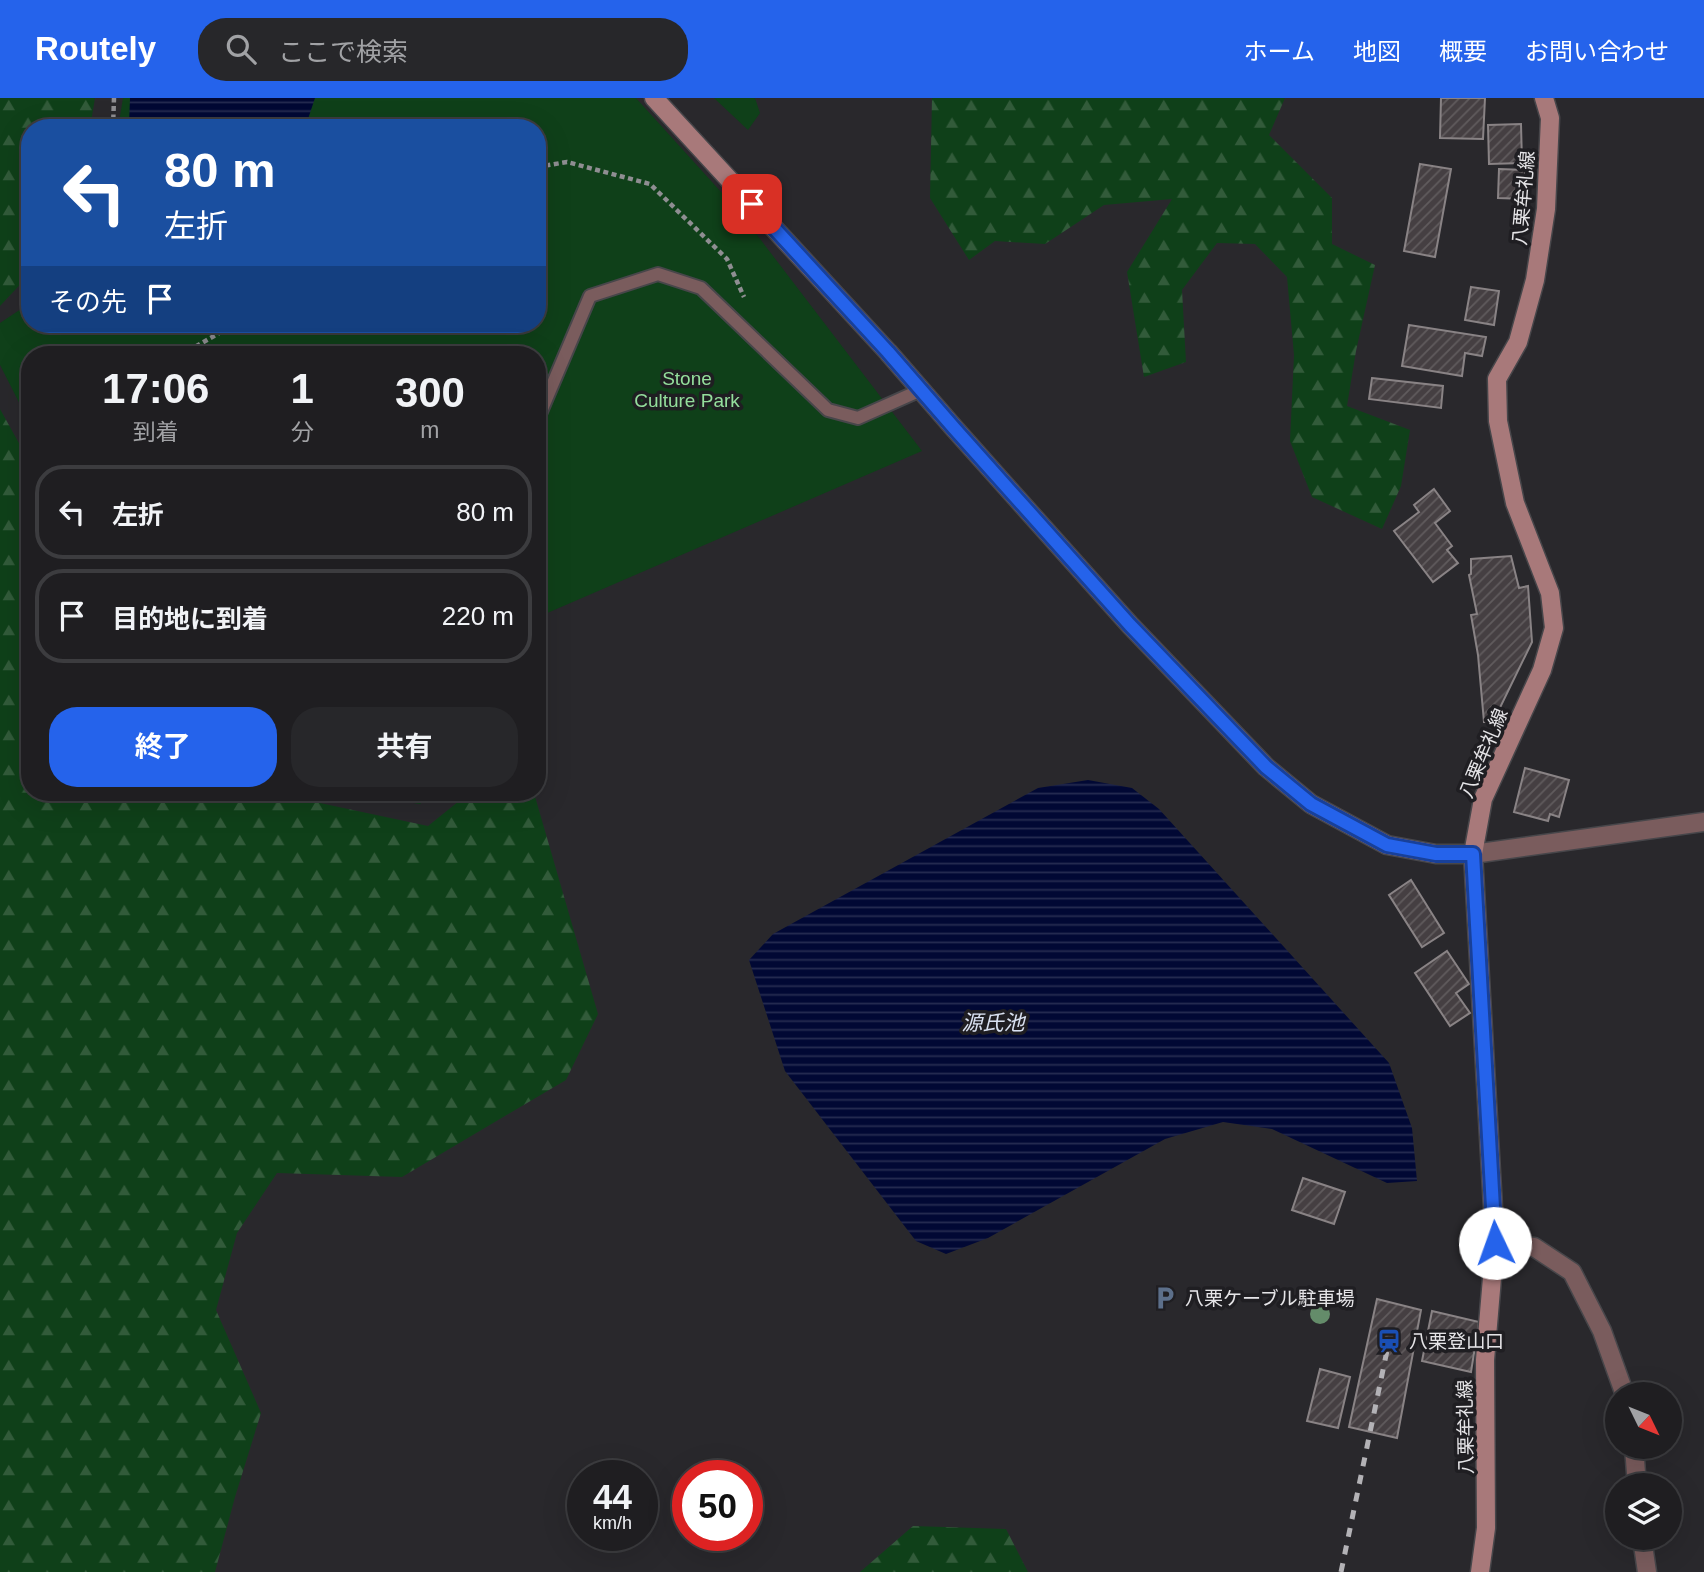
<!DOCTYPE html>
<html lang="ja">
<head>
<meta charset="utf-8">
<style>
	body { margin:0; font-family:Helvetica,"Noto Sans JP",sans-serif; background:#27272a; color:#f1f3f6; height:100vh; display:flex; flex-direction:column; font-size:26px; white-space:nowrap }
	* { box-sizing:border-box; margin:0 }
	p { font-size:23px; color:#a1a2a5 }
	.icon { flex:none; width:38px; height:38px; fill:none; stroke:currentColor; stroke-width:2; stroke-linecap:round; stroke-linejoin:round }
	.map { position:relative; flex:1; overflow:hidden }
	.side { position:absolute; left:21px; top:248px; width:525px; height:455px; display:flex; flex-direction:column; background:#1f1e21; border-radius:28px; box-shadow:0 7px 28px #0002,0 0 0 2px #3c3c3f }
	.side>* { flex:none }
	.hud { position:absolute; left:21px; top:21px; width:525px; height:214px; border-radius:28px; box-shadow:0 7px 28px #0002,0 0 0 2px #3c3c3f; background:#1a4fa0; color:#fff; overflow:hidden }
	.needle { width:46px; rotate:133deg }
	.fabs { position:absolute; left:1605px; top:1284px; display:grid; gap:14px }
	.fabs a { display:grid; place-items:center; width:77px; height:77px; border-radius:50%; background:#1f1e21; box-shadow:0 7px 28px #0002,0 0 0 2px #3c3c3f; font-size:35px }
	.speed { position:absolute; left:567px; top:1362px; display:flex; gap:14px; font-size:35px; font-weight:700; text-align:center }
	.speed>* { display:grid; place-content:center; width:91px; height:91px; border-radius:50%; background:#1f1e21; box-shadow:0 7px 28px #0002,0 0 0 2px #3c3c3f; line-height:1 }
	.speed small { font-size:18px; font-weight:400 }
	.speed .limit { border:10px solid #d22; background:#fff; color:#111 }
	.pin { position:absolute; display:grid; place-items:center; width:60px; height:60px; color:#fff; margin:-30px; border-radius:14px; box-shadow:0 4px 10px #0006 }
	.me { position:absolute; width:77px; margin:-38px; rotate:357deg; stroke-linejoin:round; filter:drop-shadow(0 0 5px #0008) }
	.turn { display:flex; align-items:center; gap:24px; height:147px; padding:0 28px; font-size:32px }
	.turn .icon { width:91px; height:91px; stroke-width:2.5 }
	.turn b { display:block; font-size:49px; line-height:60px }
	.then { display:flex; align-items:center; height:66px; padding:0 28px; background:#0003; gap:14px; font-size:26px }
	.eta { display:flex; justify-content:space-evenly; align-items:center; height:119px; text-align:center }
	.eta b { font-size:42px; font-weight:700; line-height:49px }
	.primary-button { display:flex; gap:14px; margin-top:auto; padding:14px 28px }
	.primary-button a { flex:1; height:80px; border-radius:28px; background:#2563eb; color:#fff; font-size:28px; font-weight:700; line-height:80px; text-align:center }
	.primary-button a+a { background:#27272a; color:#f1f3f6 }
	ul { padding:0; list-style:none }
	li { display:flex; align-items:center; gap:21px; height:94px; margin:0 14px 10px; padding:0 14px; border:4px solid #3c3c3f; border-radius:28px }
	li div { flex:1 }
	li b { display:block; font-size:26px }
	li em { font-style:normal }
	header { display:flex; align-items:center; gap:42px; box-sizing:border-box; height:98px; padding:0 35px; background:#2563eb; color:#fff }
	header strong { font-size:33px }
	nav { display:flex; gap:38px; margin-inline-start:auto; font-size:24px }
	.search { width:490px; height:63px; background:#27272a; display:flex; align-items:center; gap:18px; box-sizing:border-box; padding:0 24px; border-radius:28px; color:#a1a2a5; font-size:26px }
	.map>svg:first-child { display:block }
</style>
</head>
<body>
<header>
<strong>Routely</strong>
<div class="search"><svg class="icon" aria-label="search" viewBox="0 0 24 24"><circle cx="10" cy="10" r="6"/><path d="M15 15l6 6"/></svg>ここで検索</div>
<nav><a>ホーム</a><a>地図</a><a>概要</a><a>お問い合わせ</a></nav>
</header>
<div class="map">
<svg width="1704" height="1474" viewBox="0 0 1704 1474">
	<defs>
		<pattern id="forest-firs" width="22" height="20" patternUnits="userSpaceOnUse" patternTransform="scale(1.75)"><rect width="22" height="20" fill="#0f4019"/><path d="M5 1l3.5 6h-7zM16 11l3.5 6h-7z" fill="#325b3a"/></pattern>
		<pattern id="water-rules" width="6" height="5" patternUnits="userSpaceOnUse" patternTransform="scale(1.75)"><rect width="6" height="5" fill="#010834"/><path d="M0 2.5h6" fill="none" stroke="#262c51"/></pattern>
		<pattern id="building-hatch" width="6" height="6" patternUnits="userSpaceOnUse" patternTransform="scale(1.75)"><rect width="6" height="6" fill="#453f42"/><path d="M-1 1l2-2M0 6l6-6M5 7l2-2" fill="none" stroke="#605b5d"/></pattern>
	</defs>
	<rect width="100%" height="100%" fill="#29282c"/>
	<path fill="#0f4019" d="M123,0H636L741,116L922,353L545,516L537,533V257H30V326L0,267V225L30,205V226H537V30H118Z
		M714,0H755L760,15L748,32Z
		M350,695H432L420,706Z"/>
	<path fill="url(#forest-firs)" d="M0,0H95L90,30H30V176L0,208Z
		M932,0H1285L1269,37L1332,100V146L1375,167L1356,253L1347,308L1410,332L1401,388L1382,431L1312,399L1290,343L1294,257L1287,179L1255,146L1217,145L1182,192L1186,264L1144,279L1127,174L1172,101L1104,107L1045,146L995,143L969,162L930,100Z
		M0,311L30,365V695H273L428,728L469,695H534L598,916L566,982L402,1079L277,1075L237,1135L216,1212L261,1315L235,1399L215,1474H0Z
		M913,1428L1006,1431L1028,1474H860Z"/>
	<path fill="url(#water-rules)" d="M130,0H315L305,30H133L129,26Z
		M1088,682L1132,690L1159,711L1389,965L1412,1030L1417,1083L1387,1085L1272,1031L1223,1024L1165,1041L988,1140L946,1156L916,1143L785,973L749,862L773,836L1038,690Z"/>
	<path fill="url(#building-hatch)" stroke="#898385" stroke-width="2" d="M1441,0H1485L1483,41L1440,40Z
		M1521,26L1522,65L1489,66L1488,27Z
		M1420,66L1451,71L1435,159L1404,153Z
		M1499,71L1525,72V101L1498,100Z
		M1471,189L1499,193L1494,227L1465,222Z
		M1409,227L1486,239L1482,258L1465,255L1462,278L1402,268Z
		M1372,280L1443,288L1441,310L1369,301Z
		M1434,391L1450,413L1435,425L1452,448L1447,452L1458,465L1433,484L1394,433L1419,414L1414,407Z
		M1511,458L1519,490L1528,488L1532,544L1493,624H1484L1478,557L1471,517L1477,516L1469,477L1471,476V461Z
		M1525,670L1569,682L1559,719L1550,716L1548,723L1514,714Z
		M1411,782L1444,835L1422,849L1389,797Z
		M1447,853L1469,886L1456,895L1470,915L1450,928L1415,875Z
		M1303,1080L1345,1094L1334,1126L1292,1112Z
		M1377,1201L1421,1212L1397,1340L1349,1329Z
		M1432,1213L1479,1224L1471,1274L1422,1263Z
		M1320,1271L1350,1279L1338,1330L1307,1323Z"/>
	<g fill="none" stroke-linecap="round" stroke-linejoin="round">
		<g stroke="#47464a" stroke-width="16">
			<path id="lane" d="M537,323L590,198L658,176L701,190L828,312L858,320L921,292"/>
		</g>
		<g stroke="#47464a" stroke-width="21">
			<path id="street" d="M1473,756L1704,724
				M1495,1145L1534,1149L1572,1174L1602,1233L1625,1297
				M1634,1349L1637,1388
				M1642,1440L1647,1474"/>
		</g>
		<g stroke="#47464a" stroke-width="21">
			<path id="secondary" d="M654,0L888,254L954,330L1130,527L1266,669L1311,706L1387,747L1436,756H1473
				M1480,1474L1486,1430L1485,1262L1495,1145L1473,756L1483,701L1542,572L1554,530L1550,495L1515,405L1498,323L1497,281L1518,244L1535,182L1546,111L1550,20L1544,0"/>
		</g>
		<path stroke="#8f8e92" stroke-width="4.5" stroke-dasharray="5 3.5" stroke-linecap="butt" d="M113,30L114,0
			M537,69L567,64L650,86L727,161L744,199
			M181,257L235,226"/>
		<use href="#lane" stroke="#7a5c5d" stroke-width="12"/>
		<use href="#street" stroke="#7a5c5d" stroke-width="18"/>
		<use href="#secondary" stroke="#a8797a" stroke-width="18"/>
		<path stroke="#b3b2b6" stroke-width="5" stroke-dasharray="9 9" stroke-linecap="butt" d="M1341,1474L1389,1243"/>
	</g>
	<circle fill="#648c6a" cx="1320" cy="1216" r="10"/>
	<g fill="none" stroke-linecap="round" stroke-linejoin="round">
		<g stroke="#184099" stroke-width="18">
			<path id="route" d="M752,106L888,254L954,330L1130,527L1266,669L1311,706L1387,747L1436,756H1473L1495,1145"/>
		</g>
		<use href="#route" stroke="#2563eb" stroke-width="12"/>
	</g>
	<defs>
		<g id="parking-bare" transform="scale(1.89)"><path d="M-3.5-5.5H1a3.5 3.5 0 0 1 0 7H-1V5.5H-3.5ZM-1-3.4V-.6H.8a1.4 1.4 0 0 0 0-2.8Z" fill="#5c6f8a" stroke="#1f1e22" stroke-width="2.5" paint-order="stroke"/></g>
		<g id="station-bare" transform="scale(1.89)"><path d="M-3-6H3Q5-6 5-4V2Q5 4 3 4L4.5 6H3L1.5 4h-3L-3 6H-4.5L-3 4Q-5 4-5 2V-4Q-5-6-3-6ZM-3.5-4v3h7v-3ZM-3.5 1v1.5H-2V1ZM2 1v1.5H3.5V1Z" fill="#1a4fb4" stroke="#1f1e22" stroke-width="2.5" paint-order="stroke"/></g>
	</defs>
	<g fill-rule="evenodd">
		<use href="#parking-bare" x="1165" y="1200"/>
		<use href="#station-bare" x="1389" y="1243"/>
	</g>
	<g text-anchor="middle" stroke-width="7" stroke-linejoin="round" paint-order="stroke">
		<g font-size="19" fill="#e5e4e7" stroke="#1f1e22">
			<text transform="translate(1523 100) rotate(-85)" y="7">八栗牟礼線</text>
			<text transform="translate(1483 655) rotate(-67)" y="7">八栗牟礼線</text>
			<text transform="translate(1465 1329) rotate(-91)" y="7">八栗牟礼線</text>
		</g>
		<g font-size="19" fill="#94de9c" stroke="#1f1e22">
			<text x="687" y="287">Stone<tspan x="687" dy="22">Culture Park</tspan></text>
		</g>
		<g font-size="19" fill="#e5e4e7" stroke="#1f1e22" text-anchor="start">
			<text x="1185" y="1207">八栗ケーブル駐車場</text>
			<text x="1409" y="1250">八栗登山口</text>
		</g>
		<g font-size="21" font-style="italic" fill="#d9e1f1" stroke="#1f1e22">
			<text x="993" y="932">源氏池</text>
		</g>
	</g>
</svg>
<div class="fabs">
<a><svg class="needle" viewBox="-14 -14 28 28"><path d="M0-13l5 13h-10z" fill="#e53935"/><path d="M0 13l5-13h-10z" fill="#a1a2a5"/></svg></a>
<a><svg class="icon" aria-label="layers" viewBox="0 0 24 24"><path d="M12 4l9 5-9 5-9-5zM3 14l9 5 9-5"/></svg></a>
</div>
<div class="speed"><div>44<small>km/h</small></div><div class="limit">50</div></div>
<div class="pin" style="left:752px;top:106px;background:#d93025"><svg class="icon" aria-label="arrive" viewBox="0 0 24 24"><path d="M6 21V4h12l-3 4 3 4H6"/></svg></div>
<svg class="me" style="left:1495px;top:1145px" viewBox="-20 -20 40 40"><circle r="19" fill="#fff"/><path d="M0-13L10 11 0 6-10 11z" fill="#2563eb"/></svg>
<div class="hud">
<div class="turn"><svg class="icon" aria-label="left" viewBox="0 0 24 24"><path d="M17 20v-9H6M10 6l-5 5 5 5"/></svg><div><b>80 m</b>左折</div></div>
<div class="then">その先<svg class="icon" aria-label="arrive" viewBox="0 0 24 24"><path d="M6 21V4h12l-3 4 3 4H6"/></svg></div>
</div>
<section class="side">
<div class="eta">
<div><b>17:06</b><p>到着</p></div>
<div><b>1</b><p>分</p></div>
<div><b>300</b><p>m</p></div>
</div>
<ul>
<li><svg class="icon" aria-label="left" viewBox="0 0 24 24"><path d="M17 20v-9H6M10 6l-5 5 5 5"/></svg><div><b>左折</b></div><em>80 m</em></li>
<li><svg class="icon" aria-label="arrive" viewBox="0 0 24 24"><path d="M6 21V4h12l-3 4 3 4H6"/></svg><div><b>目的地に到着</b></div><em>220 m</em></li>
</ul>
<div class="primary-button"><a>終了</a><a>共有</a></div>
</section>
</div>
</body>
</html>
